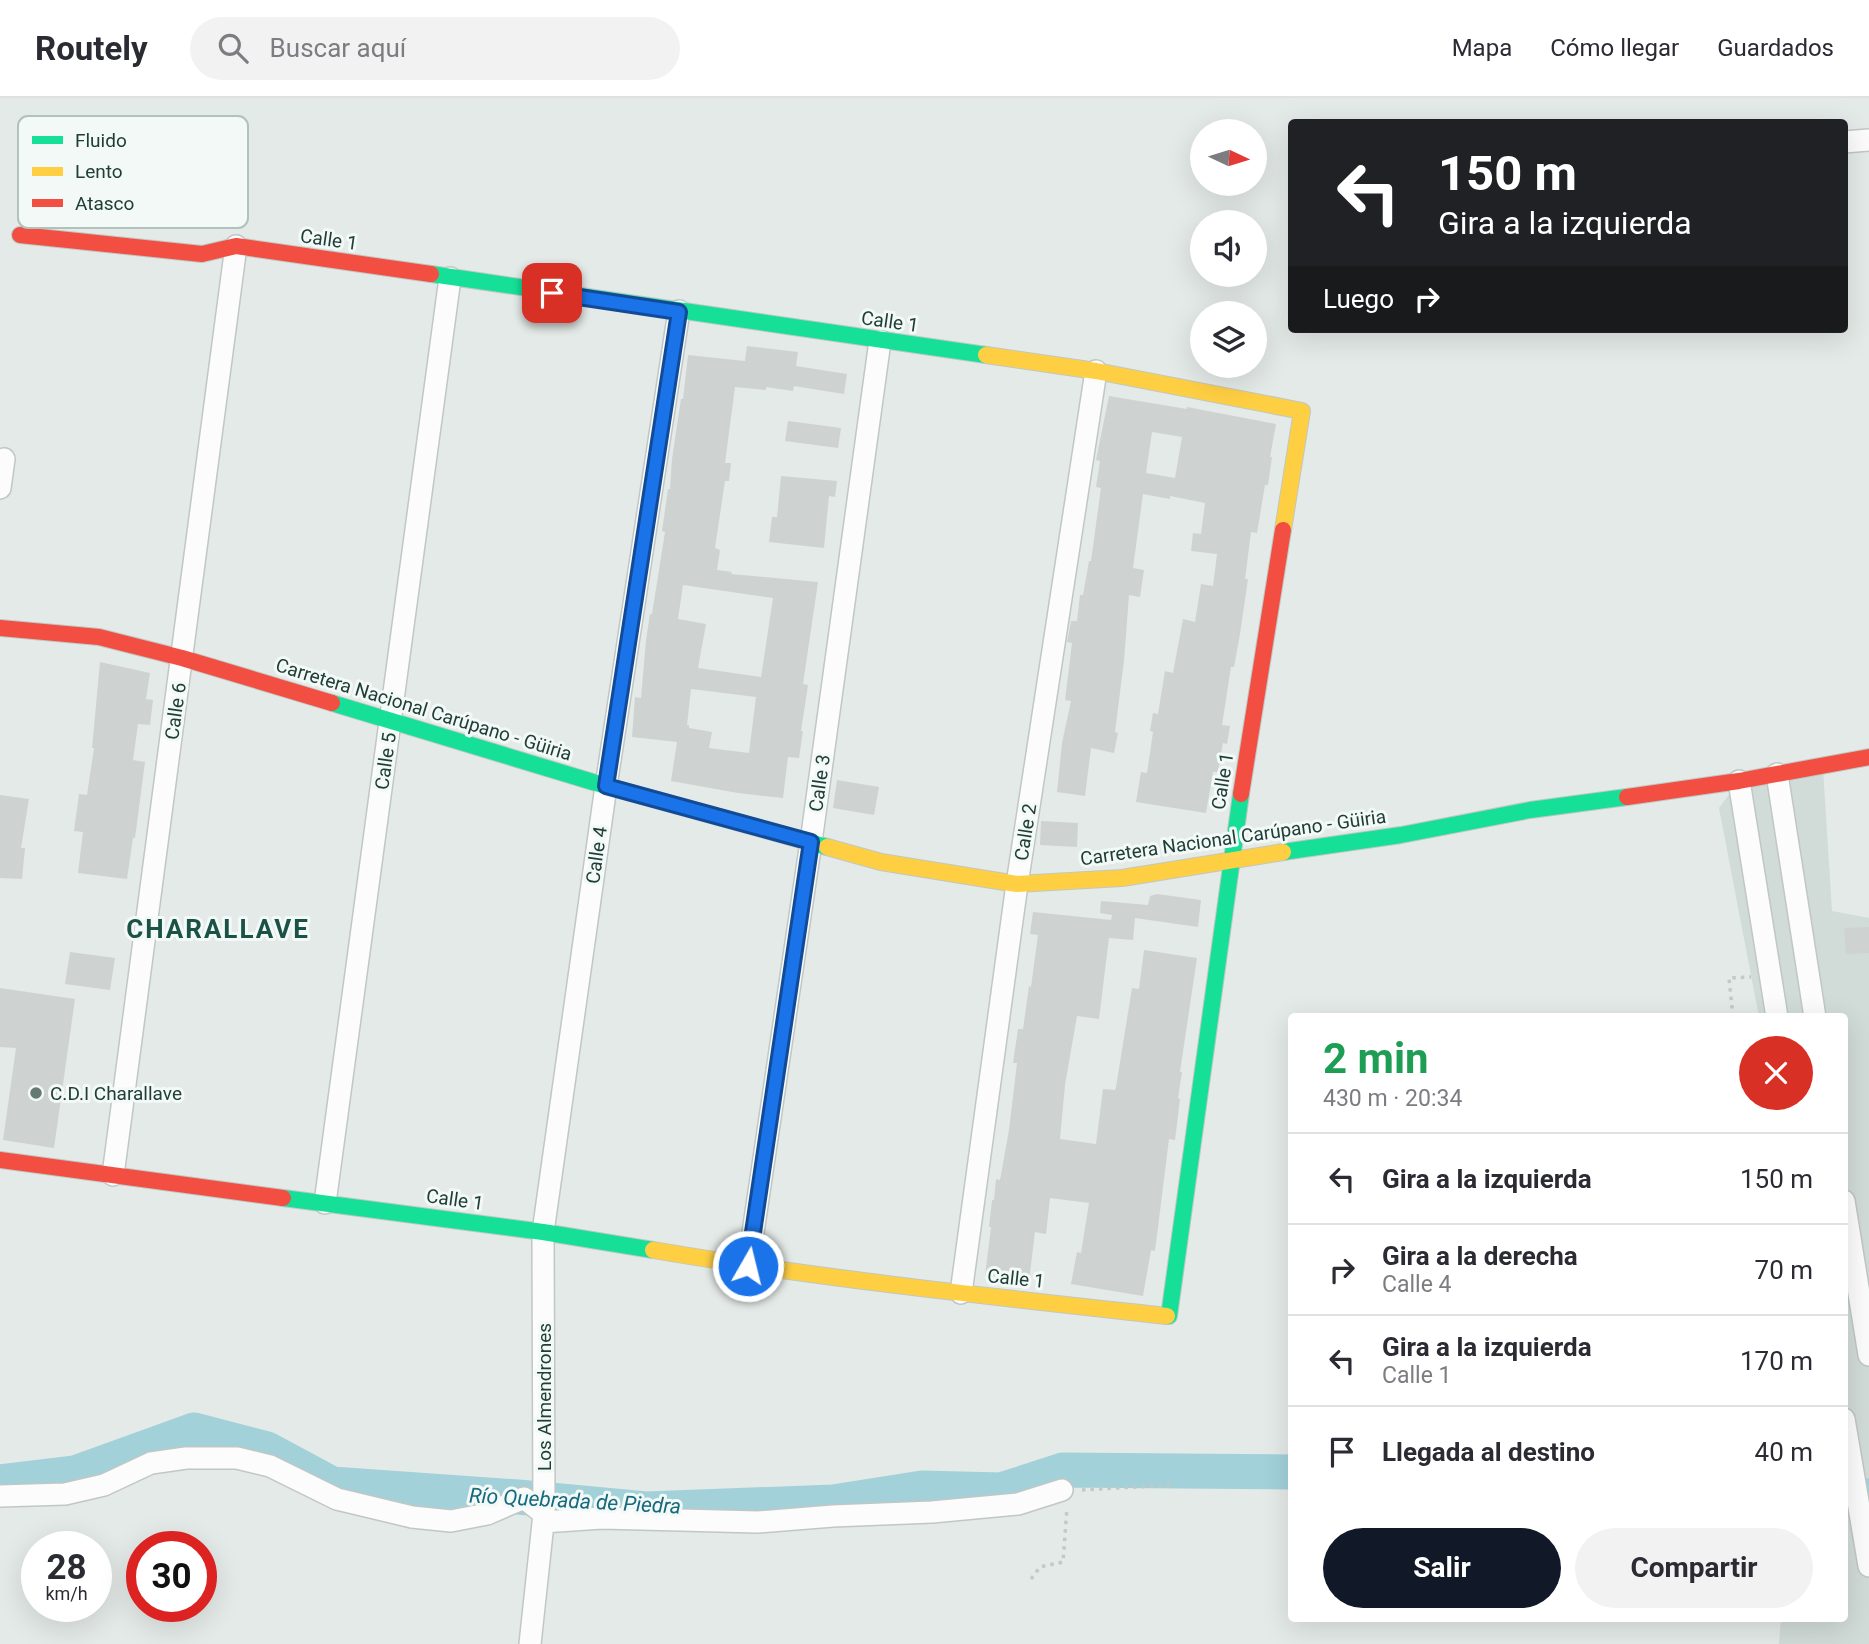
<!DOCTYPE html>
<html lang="es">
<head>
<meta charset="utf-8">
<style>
	body { margin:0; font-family:Roboto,sans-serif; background:#f2f2f3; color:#2b2b33; height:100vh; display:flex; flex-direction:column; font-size:26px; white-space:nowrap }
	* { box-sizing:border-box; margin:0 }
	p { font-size:23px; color:#7c7c81 }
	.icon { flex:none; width:38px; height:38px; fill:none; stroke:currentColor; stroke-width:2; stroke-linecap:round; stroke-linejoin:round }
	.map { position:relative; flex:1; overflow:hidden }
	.panel { position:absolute; left:1288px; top:915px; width:560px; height:609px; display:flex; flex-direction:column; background:#fff; border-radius:7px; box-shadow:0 7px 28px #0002 }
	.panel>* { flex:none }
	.top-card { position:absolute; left:1288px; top:21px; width:560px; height:214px; border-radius:7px; box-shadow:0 7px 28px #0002; background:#202124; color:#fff; overflow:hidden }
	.needle { width:46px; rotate:94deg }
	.tools { position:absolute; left:1190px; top:21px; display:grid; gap:14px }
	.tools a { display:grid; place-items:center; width:77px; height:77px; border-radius:50%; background:#fff; box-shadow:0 7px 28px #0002; font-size:35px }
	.speed { position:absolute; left:21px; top:1433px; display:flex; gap:14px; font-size:35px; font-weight:700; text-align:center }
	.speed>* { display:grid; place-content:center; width:91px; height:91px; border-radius:50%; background:#fff; box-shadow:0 7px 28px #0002; line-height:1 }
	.speed small { font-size:18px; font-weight:400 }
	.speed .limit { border:10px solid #d22; background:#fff; color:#111 }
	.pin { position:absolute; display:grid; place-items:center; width:60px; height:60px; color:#fff; margin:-30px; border-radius:14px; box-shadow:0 4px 10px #0006 }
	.me { position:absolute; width:77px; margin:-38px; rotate:8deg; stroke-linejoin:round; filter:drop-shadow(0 0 5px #0008) }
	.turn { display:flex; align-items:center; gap:24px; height:147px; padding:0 35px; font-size:32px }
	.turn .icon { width:91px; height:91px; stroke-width:2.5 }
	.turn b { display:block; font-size:49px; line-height:60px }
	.then { display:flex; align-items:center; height:66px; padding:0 35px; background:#0003; gap:14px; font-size:26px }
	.round { display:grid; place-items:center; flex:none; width:74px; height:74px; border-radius:37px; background:#f2f2f3 }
	.headline { display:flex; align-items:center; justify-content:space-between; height:119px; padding:0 35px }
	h1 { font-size:42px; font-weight:700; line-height:52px; color:#1e9e55 }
	.cta { display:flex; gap:14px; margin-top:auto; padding:14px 35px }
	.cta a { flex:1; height:80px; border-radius:42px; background:#111827; color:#fff; font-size:28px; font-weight:700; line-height:80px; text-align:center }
	.cta a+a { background:#f2f2f3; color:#2b2b33 }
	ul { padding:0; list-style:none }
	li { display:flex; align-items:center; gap:21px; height:91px; padding:0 35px; border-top:2px solid #e1e1e2 }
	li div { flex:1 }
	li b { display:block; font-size:26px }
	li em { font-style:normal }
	header { display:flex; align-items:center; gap:42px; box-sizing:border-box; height:98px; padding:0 35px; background:#fff; border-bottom:2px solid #e1e1e2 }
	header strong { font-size:33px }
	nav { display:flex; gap:38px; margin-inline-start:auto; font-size:24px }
	.search { width:490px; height:63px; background:#f2f2f3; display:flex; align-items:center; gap:18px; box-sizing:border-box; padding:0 24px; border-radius:38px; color:#7c7c81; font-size:26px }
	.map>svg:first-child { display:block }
</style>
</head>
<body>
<header>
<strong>Routely</strong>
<div class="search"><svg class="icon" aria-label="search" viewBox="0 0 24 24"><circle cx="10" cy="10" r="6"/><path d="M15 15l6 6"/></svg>Buscar aquí</div>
<nav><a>Mapa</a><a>Cómo llegar</a><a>Guardados</a></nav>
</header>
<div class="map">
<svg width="1869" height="1546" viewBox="0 0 1869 1546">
	<rect width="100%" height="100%" fill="#e4eae7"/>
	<path fill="#d1dbd7" d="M1823,671L1832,813L1869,820V1546H1779L1781,1521H1844V919H1759L1719,710L1739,683Z"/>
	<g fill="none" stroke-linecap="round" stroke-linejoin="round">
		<path stroke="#a2d1da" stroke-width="35" d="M0,1384L75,1375L194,1332L267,1351L332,1386L518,1399L646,1411L833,1404L922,1390L1001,1392L1063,1372L1292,1374
			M1844,1398H1869"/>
	</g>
	<path fill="#ced3d1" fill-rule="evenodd" d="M747,248L798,254L796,268L847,276L844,296L794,288L793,293L766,289V292L735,289L725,365H731L729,383H725L715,450L720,452L717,472L732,474L731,476L818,484L803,586L808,587L801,633H803L799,660L788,659L783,700L738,695L671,683L677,644L632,639L635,599L641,600L646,542L650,516H652L665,434L662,433L668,391H670L672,361L681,301H683L688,257L745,263ZM683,487L773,500L761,579L698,570L706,526L678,521ZM691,591L756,599L749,655L709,650L712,634L689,630V627H687Z
		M1109,298L1187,311V309L1276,326L1270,359H1272L1268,387H1265L1257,435L1251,434L1245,481H1248L1240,536L1234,569H1231L1222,627L1230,628L1227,646L1223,645L1218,674H1213L1206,715L1136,704L1141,674L1147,675L1153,634L1150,633L1153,615L1158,616L1165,573L1173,575L1183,521L1195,524L1201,486L1213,488L1217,456L1191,453L1193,435L1201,436L1205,405L1170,398V401L1143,396L1133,470L1144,472L1140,499L1129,497L1124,563L1115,634L1118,635L1114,655L1091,650L1085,698L1057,694L1062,645L1071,603L1065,602L1072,545L1067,544L1071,523H1077L1080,497H1083L1089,463H1091L1101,390L1096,389L1100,363L1096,362ZM1152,334L1182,339L1175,380L1146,375Z
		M788,323L841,330L838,350L785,343Z
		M781,378L837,383L835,399L829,398L824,450L769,444L772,419H777Z
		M100,564L150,575L146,601L153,602L150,627L138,626L133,662L145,664L135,740H133L127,781L78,775L83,734L74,733L79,696L87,697L94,650H92Z
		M837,682L879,689L874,717L833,710Z
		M0,697L29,701L21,750H25L22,781L0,780Z
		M1041,723L1078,725L1077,749L1040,747Z
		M1157,796L1201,802L1198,829L1135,820L1133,842L1109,840L1099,921L1077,918L1065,987L1060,1041L1096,1046L1103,991L1115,992L1116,989L1132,890L1139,891L1144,852L1197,860L1180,974H1182L1178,1000L1180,1001L1175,1042L1169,1041L1155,1153L1151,1152L1143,1198L1071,1186L1077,1154L1081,1155L1089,1105L1050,1100L1046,1136L1035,1134L1029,1183L985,1178L991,1129H989L992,1102H994L996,1081L1000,1082L1009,1032L1017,965H1013L1018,931H1023L1029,888L1031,889L1038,837L1030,836L1033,814L1111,822L1112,817L1100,815L1101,803L1148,807L1150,798Z
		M1869,829V855L1846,856L1844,830Z
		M70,854L115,860L110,892L65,886Z
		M0,890L75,901L54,1050L3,1042L16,950L0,949Z"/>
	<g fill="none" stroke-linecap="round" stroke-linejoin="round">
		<g stroke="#c1c7c4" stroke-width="24">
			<path id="street" d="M1844,44L1869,42
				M0,390L4,361
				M1777,676L1815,919
				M1739,683L1777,919
				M113,1077L236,148
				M1844,1103L1869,1257
				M325,1105L450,180
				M748,1168L811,744L880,243
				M961,1195L1017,786L1096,273
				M1844,1321L1869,1468
				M0,1398L65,1396L104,1387L151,1365L186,1360H237L270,1368L337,1401L412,1419L451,1423L487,1416L524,1400L544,1416
				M543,1424L602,1420L758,1424L833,1418L932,1414L1018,1406L1062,1392
				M530,1546L544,1416L543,1134L606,688L679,213"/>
		</g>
		<g stroke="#bfc8c4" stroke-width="18">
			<path id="fast" d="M431,176L986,257
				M332,605L606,688L827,749
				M1283,754L1401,737L1530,712L1627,699
				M283,1100L543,1134L653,1152
				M1167,1218H1169L1241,696"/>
		</g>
		<g stroke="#bfc8c4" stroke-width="18">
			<path id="slow" d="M986,257L1096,273L1302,313L1283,432
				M827,749L881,764L1017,786L1122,780L1283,754
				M653,1152C824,1181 995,1199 1167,1218"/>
		</g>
		<g stroke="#bfc8c4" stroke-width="18">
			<path id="jam" d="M20,137L202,156L236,148L431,176
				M0,530L99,539L182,560L332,605
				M1241,696L1283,432
				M1627,699L1739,683L1869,659
				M0,1062L283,1100"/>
		</g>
		<path stroke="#c0cac7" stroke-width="3.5" stroke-dasharray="3.5 5" stroke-linecap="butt" d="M1733,919L1729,880L1751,879
			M1082,1392L1171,1387
			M1031,1481L1040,1469L1063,1464L1067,1410"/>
		<use href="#street" stroke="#fbfcfb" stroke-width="21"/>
		<use href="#fast" stroke="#16e098" stroke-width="16"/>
		<use href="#slow" stroke="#ffcf43" stroke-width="16"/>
		<use href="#jam" stroke="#f24e42" stroke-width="16"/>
	</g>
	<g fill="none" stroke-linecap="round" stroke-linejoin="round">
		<g stroke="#114b97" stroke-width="18">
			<path id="route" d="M552,195L679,214L606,688L811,744L748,1168"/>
		</g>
		<use href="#route" stroke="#1a73e8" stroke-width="12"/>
	</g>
	<circle fill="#657a75" stroke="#f2f9f6" stroke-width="2.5" cx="36" cy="995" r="7"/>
	<g text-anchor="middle" stroke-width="6" stroke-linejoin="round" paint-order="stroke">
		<g font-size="19" fill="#203e37" stroke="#f2f9f6">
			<text transform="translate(329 141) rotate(8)" y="7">Calle 1</text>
			<text transform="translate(890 223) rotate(8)" y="7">Calle 1</text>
			<text transform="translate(424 611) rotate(17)" y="7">Carretera Nacional Carúpano - Güiria</text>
			<text transform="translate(175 613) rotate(-82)" y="7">Calle 6</text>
			<text transform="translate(385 663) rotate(-82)" y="7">Calle 5</text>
			<text transform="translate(1222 683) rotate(-81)" y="7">Calle 1</text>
			<text transform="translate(819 685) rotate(-82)" y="7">Calle 3</text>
			<text transform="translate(1025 734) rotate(-81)" y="7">Calle 2</text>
			<text transform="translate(1233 739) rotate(-8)" y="7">Carretera Nacional Carúpano - Güiria</text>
			<text transform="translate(596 757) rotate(-82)" y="7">Calle 4</text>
			<text transform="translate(455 1101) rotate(8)" y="7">Calle 1</text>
			<text transform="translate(1016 1180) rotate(6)" y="7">Calle 1</text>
			<text transform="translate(544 1299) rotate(-90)" y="7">Los Almendrones</text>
		</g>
		<g font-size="19" fill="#203e37" stroke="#f2f9f6" text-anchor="start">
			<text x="50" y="1002">C.D.I Charallave</text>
		</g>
		<g font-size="21" font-style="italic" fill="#17697e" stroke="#f2f9f6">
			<text transform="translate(575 1403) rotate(3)" y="7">Río Quebrada de Piedra</text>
		</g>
		<g font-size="26" font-weight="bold" letter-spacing="2" fill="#1b5246" stroke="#f2f9f6">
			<text x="218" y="840">CHARALLAVE</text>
		</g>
	</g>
	<rect x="18" y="18" width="230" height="112" rx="10" fill="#f2f9f6" stroke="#b3c1bd" stroke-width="2"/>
	<rect x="32" y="38" width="31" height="8" fill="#16e098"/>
	<rect x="32" y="69" width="31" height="9" fill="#ffcf43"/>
	<rect x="32" y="101" width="31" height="8" fill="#f24e42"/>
	<g font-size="19" fill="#203e37">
		<text x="75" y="49">Fluido</text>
		<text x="75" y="80">Lento</text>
		<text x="75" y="112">Atasco</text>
	</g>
</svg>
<div class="tools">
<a><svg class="needle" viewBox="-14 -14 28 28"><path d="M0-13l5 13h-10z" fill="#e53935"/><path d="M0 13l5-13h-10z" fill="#7c7c81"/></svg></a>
<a><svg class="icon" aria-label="sound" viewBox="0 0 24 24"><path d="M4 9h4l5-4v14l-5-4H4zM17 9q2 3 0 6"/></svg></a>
<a><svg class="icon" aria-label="layers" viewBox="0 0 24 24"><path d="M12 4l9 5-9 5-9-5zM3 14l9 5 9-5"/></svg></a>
</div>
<div class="speed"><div>28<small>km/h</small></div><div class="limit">30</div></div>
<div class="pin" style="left:552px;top:195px;background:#d93025"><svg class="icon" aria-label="arrive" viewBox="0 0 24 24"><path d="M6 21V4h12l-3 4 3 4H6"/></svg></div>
<svg class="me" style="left:748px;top:1168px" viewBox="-20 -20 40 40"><circle r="17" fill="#1a73e8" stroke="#fff" stroke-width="3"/><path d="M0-11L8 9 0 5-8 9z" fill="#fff"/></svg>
<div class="top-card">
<div class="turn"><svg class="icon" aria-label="left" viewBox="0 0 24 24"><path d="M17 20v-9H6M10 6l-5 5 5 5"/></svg><div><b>150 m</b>Gira a la izquierda</div></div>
<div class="then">Luego<svg class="icon" aria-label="right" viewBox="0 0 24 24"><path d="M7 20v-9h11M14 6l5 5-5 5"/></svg></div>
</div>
<section class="panel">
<div class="headline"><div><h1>2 min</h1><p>430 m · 20:34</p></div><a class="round" style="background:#d93025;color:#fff"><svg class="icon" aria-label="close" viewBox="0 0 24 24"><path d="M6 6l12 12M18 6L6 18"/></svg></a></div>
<ul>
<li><svg class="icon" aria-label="left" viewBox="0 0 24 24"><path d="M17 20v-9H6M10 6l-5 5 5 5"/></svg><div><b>Gira a la izquierda</b></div><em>150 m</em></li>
<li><svg class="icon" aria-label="right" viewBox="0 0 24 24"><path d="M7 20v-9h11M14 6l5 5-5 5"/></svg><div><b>Gira a la derecha</b><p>Calle 4</p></div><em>70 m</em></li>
<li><svg class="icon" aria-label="left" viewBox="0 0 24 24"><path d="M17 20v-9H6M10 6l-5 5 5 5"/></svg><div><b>Gira a la izquierda</b><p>Calle 1</p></div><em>170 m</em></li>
<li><svg class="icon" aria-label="arrive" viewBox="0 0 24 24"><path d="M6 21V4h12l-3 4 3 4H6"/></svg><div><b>Llegada al destino</b></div><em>40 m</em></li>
</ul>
<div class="cta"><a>Salir</a><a>Compartir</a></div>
</section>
</div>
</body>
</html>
